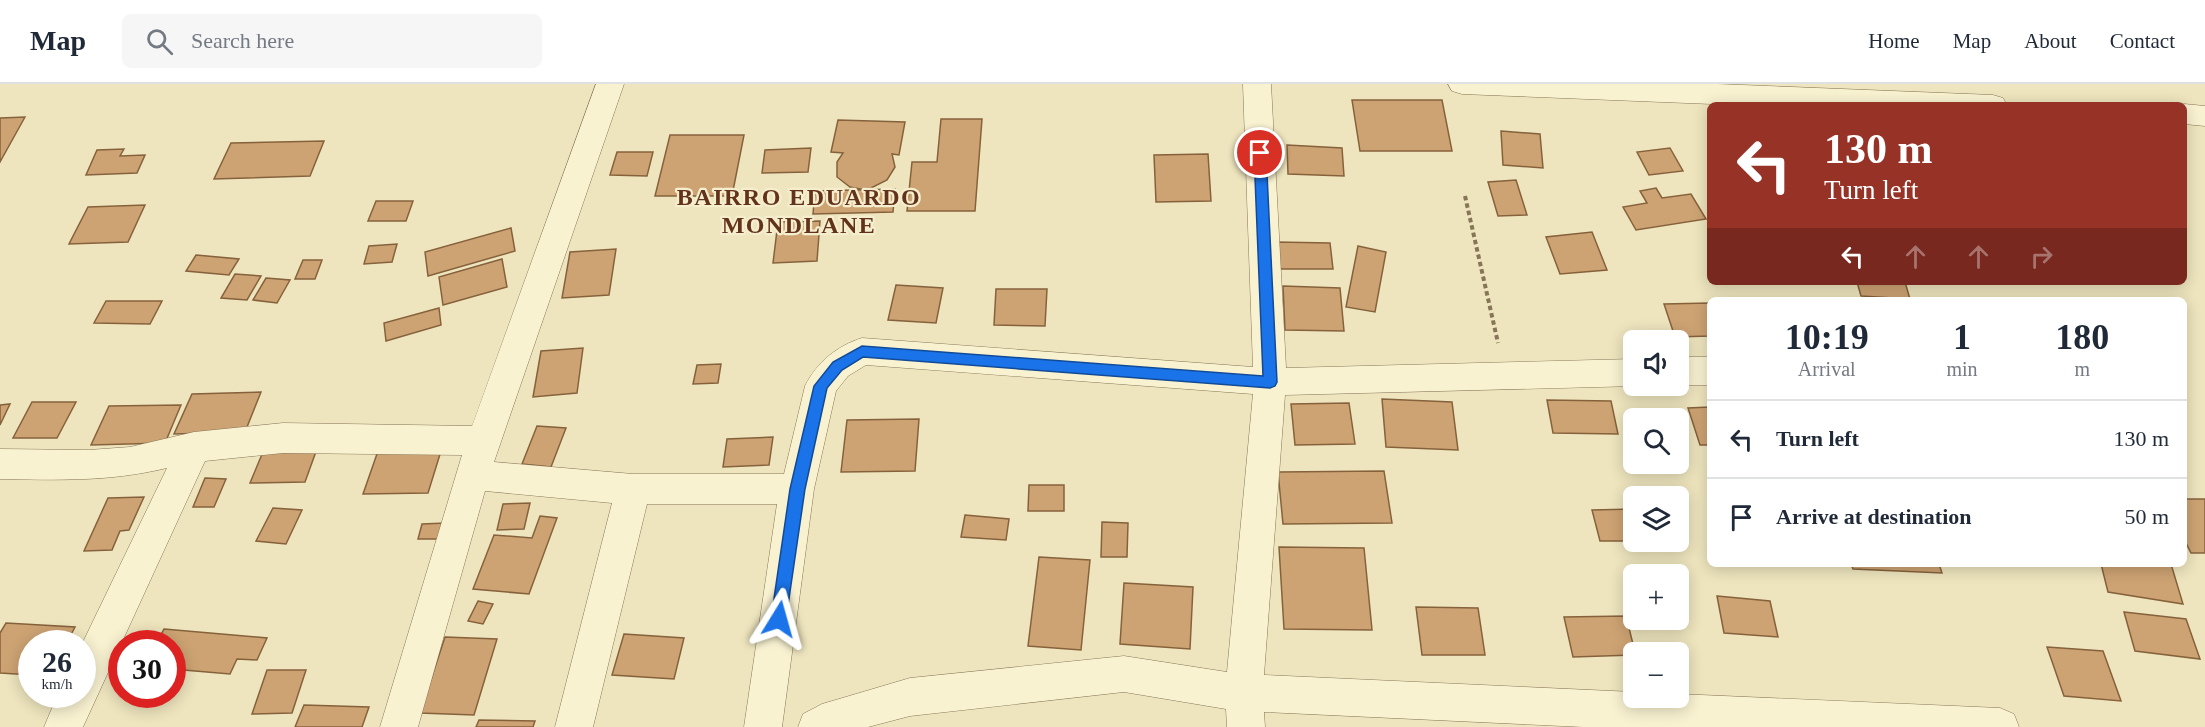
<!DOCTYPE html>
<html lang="en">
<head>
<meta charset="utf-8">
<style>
	body { margin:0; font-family:Georgia,serif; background:#f6f6f7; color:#1f2937; height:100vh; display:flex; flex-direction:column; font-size:22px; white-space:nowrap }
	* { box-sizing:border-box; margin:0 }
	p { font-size:20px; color:#747a83 }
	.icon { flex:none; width:33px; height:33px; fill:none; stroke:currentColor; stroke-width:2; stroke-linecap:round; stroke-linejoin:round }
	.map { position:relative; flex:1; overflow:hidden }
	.sheet { position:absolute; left:1707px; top:213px; width:480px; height:270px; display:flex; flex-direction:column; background:#fff; border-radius:9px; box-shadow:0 3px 15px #0003 }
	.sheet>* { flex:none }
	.banner { position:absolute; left:1707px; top:18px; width:480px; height:183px; border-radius:9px; box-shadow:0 3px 15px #0003; background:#963226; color:#fff; overflow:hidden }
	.controls { position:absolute; left:1623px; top:246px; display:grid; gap:12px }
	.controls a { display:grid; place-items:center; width:66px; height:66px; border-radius:9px; background:#fff; box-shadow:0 3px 15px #0003; font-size:30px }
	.speed { position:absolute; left:18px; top:546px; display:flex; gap:12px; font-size:30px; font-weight:700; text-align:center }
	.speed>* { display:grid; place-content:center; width:78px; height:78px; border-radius:50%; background:#fff; box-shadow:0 3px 15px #0003; line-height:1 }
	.speed small { font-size:15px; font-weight:400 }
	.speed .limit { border:9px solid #d22; background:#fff; color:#111 }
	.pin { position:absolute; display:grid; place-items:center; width:51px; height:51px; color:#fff; margin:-26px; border:3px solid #fff; border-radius:50%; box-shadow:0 2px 6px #0007 }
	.me { position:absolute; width:66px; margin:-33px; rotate:8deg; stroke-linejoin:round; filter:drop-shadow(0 0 4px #0008) }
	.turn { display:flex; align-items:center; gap:21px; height:126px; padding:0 18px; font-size:27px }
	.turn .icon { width:78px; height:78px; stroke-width:2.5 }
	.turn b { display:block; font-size:42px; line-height:51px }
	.lanes { display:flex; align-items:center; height:57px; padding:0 18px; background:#0003; justify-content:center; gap:30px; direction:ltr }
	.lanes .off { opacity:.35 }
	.eta { display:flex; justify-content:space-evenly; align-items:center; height:102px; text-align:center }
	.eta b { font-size:36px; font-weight:600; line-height:42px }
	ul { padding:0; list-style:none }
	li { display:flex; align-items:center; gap:18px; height:78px; padding:0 18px; border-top:2px solid #e0e1e3 }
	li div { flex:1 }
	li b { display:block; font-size:22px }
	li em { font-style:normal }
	header { display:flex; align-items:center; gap:36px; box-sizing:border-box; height:84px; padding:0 30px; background:#fff; border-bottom:2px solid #e0e1e3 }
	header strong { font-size:28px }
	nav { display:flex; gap:33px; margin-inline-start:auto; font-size:21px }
	.search { width:420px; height:54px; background:#f6f6f7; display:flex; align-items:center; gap:15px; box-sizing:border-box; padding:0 21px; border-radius:9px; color:#747a83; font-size:22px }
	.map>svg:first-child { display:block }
</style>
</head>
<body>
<header>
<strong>Map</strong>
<div class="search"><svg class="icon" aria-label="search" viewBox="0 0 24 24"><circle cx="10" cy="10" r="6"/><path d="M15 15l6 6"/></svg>Search here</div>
<nav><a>Home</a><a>Map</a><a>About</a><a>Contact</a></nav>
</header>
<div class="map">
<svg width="2205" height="643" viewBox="0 0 2205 643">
	<rect width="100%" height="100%" fill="#eee5be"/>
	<path fill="#cda373" stroke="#86623c" stroke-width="1.5" d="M1352,16H1442L1452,67H1360Z
		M25,33L0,78V34Z
		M941,35H982L975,127H907L912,78H937Z
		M838,36L905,38L899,71L892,70L895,83L887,96L871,104L860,105L850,103L837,93V78L843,69L831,68Z
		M1501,47L1540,50L1543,84L1503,81Z
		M670,51H744L732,112H655Z
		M324,57L310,92L214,95L231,59Z
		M1287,61L1342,64L1344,92L1288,90Z
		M811,64L808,88L762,89L765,66Z
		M1670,64L1683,87L1649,91L1637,68Z
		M124,65L120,72L145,71L137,89L86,91L97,66Z
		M617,68H653L647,92L610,91Z
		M1208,70L1211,117L1156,118L1154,71Z
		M1516,96L1527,131L1498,132L1488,98Z
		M1656,104L1662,114L1691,110L1706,135L1636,146L1623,123L1647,119L1640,107Z
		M895,105L893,128L813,130L815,107Z
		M376,117H413L406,137H368Z
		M145,121L128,158L69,160L88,123Z
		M820,137L817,177L773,179L778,138Z
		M511,144L515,167L428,192L425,168Z
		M1592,148L1607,186L1560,190L1546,153Z
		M1276,158L1330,159L1333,185H1278Z
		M397,160L392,178L364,180L369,162Z
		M1358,162L1386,168L1375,228L1346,223Z
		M616,165L609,211L562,214L570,168Z
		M196,171L239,175L229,191L186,187Z
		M502,175L507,203L443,221L439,193Z
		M303,176H322L315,195H295Z
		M235,190L261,192L247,216L221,214Z
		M266,194L290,196L277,219L253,216Z
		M1857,198H1905L1910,215L1861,212Z
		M896,201L943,204L936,239L888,236Z
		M1283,202L1340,204L1344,247L1285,246Z
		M996,205H1047L1045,242L994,241Z
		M106,217H162L150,240L94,239Z
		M1710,219V252L1675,253L1664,220Z
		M439,224L441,241L386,257L384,239Z
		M583,264L577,309L533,313L541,267Z
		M721,280L718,299L693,300L697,281Z
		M261,308L245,348L174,350L192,310Z
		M1382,315L1452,318L1458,366L1386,363Z
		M1547,316L1611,317L1618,350L1553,349Z
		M32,318H76L57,354H13Z
		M1349,319L1355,360L1295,361L1291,320Z
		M10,320L0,341V321Z
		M181,321L165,359L91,361L109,322Z
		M1710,323V361H1700L1688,324Z
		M919,335L915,387L841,388L847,336Z
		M537,342L566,344L551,383L522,380Z
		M773,353L769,381L723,383L727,355Z
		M318,362L305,398L250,399L265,363Z
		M378,367H441L428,409L363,410Z
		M1384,387L1392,439L1283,440L1278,388Z
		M205,394L226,395L214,423H193Z
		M1029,401H1064V427H1028Z
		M144,413L129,446L120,447L112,466L84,467L108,414Z
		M2184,415H2205V469H2191L2184,455Z
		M530,419L524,445L497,446L503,420Z
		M273,424L302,426L286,460L256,457Z
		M1634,425V457H1600L1592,426Z
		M965,431L1009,435L1006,456L961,453Z
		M540,432L557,434L529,510L473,505L494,451L532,454Z
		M1102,438L1128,439L1127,473H1101Z
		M445,439L440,455H418L422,440Z
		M1279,463L1364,464L1372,546L1284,545Z
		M1039,473L1090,476L1081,566L1028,562Z
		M1851,480H1939L1942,489L1853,485Z
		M2101,480H2171L2183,520L2108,508Z
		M1124,499L1193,503L1190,565L1120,560Z
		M1717,512L1770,517L1778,553L1724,549Z
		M478,517L493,520L483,540L468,537Z
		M1416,523L1478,524L1485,571H1422Z
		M2124,528L2186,535L2200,575L2135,567Z
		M1626,532L1635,568L1634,571L1573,573L1564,533Z
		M6,539L75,543L66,560H32V591L0,589V549Z
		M164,545L267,554L257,576L237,575L230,590L172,585V560H156Z
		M624,550L684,554L674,595L612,591Z
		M445,553L497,555L474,631L420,629Z
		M2047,563L2103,567L2121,617L2064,612Z
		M267,586H306L292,629L252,630Z
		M304,621L369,623L362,643H295Z
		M479,636L535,637L533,643H476Z"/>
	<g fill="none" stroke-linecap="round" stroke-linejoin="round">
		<g stroke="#867557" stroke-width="1">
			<path id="minor" d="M596,0H624L494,378L633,390H784L805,302C817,278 837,262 862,254L1253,283L1243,0H1271L1286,284L1634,275V302H1637L1285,311L1264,591L1634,608V614H1678V610L2000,624L2014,630L2019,643H1584L1264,628L1265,643H1227L1226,625L1124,608L910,632L868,643H798L803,630L822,620L910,594L1124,572L1227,588L1253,310L866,281L848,292L836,307L814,405L782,643H744L777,420H647L593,643H555L612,419L485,407L418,643H380L462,371L283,369L205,377L83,643H44L58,610H82V560L167,384C108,398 59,396 0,395V365L89,366L130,363L194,348L283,339L472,342Z
				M1678,273H1710V301H1678Z"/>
		</g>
		<g stroke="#867557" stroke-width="1">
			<path id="tertiary" d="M1448,0H1717L1993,11L2003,14L2007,21H1737L1462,10L1452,7Z
				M2184,20L2205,22V42L2184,40V21H2180Z"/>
		</g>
		<path stroke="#867557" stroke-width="4" stroke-dasharray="4.5 3" stroke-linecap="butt" d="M1465,112L1498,259"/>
		<use href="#minor" fill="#f9f2d1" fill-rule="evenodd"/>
		<use href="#tertiary" fill="#f9f2d1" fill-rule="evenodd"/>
	</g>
	<path fill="#1a73e8" stroke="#114b97" stroke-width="1.5" d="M1260,64L1266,69L1277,298L1275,302L1270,304L863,273L842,286L827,304L805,405L786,535L784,540L779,542L773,540L771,535L790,405L814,302L833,278L862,262L1263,292L1254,69Z"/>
	<g text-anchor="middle" stroke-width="4.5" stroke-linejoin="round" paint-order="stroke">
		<g font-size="24" font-weight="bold" letter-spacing="1.5" fill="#63321b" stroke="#f5eece">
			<text x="799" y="121">BAIRRO EDUARDO<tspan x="799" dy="28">MONDLANE</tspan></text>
		</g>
	</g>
</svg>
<div class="controls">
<a><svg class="icon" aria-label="sound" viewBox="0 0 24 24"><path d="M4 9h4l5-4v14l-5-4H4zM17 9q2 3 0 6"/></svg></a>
<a><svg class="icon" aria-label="search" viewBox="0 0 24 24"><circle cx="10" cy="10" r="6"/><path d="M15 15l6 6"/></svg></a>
<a><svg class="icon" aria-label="layers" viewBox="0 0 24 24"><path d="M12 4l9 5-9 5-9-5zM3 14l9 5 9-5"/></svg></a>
<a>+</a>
<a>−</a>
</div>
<div class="speed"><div>26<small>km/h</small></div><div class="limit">30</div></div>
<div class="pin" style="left:1260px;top:69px;background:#d93025"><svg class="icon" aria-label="arrive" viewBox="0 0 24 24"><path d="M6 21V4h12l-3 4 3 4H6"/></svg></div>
<svg class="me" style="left:779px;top:535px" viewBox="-20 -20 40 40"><path d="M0-17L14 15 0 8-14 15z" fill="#1a73e8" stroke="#fff" stroke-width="4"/></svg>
<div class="banner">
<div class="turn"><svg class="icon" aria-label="left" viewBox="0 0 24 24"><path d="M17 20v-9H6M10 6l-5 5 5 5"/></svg><div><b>130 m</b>Turn left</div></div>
<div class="lanes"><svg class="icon" aria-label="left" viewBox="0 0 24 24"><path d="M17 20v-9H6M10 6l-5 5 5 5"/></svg><svg class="icon off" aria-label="ahead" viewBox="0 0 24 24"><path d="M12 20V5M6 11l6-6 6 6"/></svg><svg class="icon off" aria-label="ahead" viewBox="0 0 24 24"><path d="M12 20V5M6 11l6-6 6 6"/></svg><svg class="icon off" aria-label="right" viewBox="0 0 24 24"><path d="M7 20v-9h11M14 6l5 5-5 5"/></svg></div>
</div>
<section class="sheet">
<div class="eta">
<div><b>10:19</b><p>Arrival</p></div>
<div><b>1</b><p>min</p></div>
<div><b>180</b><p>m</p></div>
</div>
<ul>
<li><svg class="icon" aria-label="left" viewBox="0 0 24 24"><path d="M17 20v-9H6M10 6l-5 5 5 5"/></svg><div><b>Turn left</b></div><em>130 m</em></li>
<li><svg class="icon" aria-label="arrive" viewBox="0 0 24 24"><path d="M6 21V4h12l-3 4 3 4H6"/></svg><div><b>Arrive at destination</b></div><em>50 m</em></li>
</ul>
</section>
</div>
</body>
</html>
